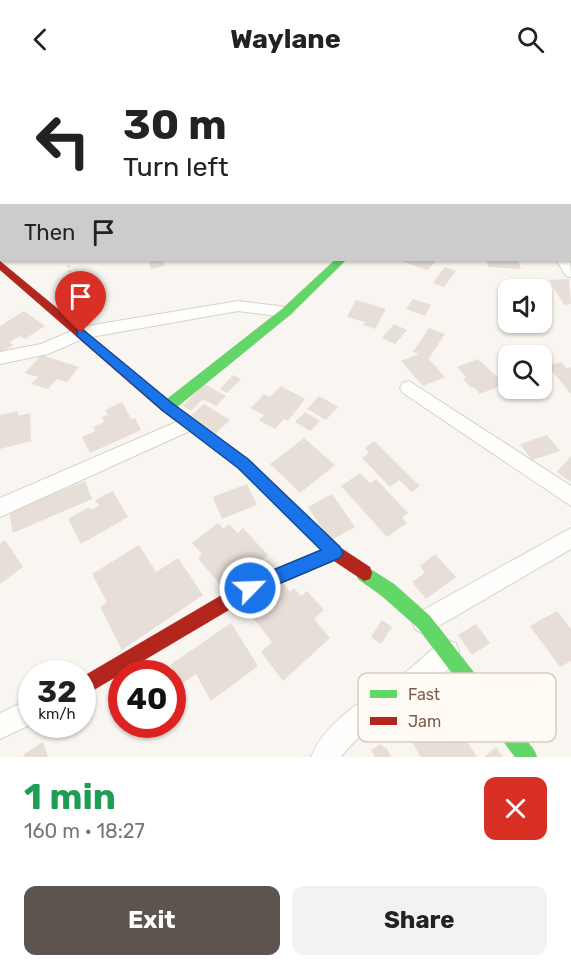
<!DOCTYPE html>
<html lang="en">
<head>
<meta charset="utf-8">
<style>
	body { margin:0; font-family:Rubik,sans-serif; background:#f2f2f2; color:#222; height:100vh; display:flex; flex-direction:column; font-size:22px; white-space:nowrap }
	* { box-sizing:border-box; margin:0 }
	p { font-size:20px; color:#767676 }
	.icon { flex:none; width:33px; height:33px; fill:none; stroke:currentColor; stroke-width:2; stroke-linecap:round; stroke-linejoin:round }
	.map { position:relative; height:679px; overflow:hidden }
	.sheet { display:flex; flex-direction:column; background:#fff; flex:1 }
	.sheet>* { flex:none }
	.top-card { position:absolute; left:0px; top:0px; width:572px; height:183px; box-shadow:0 2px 4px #0004; background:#fff; color:#222; overflow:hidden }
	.controls { position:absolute; left:498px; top:201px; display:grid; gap:12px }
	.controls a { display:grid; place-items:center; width:54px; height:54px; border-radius:12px; background:#fff; box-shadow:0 2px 4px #0004; font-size:30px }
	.speed { position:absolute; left:18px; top:582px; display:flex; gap:12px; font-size:30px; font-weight:700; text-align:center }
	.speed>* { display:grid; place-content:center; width:78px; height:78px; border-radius:50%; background:#fff; box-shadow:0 2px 4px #0004; line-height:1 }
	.speed small { font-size:15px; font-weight:400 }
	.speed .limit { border:9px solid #d22; background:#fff; color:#111 }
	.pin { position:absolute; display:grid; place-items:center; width:51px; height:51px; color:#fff; margin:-62px -26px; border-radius:50% 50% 50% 0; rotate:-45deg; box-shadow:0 0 6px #0007 }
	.pin .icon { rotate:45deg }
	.me { position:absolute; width:66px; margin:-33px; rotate:66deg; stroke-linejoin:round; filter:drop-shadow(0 0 4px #0008) }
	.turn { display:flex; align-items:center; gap:21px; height:126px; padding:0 24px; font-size:27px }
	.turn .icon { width:78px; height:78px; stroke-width:2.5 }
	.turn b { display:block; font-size:42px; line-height:51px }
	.then { display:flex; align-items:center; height:57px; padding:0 24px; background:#0003; gap:12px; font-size:22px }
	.round { display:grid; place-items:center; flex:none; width:63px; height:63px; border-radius:12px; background:#f2f2f2 }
	.headline { display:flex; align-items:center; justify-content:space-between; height:102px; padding:0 24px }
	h1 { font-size:36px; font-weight:700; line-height:45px; color:#1e9e55 }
	.cta { display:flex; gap:12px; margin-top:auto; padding:12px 24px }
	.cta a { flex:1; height:69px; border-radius:12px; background:#5d544f; color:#fff; font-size:24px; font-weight:700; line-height:69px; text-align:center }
	.cta a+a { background:#f2f2f2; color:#222 }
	header { display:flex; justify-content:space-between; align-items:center; height:78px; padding:0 24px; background:#fff; font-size:27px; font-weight:700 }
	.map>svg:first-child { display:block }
</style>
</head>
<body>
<header><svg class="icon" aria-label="back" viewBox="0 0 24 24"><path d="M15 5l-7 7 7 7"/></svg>Waylane<svg class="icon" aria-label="search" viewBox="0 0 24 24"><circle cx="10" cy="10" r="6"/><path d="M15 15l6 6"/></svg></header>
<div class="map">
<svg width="571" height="679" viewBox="0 0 571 679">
	<rect width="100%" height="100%" fill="#f9f5f0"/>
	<path fill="#e6ded7" d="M163,182L165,188L151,191L149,184Z
		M398,182H437L427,192Z
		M486,182H518L521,191L488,189Z
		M445,189L456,193L444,209L433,205Z
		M96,198L102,217L82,222L76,204Z
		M569,201L571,226L564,227L549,202Z
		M413,221L431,227L425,238L406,231Z
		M356,222L386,231L375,251L363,247L365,244L347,239Z
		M24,233L45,248L25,261L20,258L10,264L13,267L0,275V248Z
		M394,246L407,252L395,266L382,260Z
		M429,250L445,256L429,280L427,279L445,299L423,308L401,283L419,276L413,274Z
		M41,277L79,289L67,304L57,301L48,311L31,306L38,299L25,295Z
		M478,281L494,296L505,306L480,316L474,309L471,310L463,301L466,299L457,289Z
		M561,284L567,291L571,289V316L548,288Z
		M233,297L241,301L227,315L220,311Z
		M204,306L226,318L216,328L203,321L191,333L183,328Z
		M281,308L305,321L288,343L284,341L275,351L259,342L264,337L251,330L264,316L270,319Z
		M319,318L338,329L326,342L307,331Z
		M122,324L131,341L135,340L141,352L90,375L82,359L95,353L93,349L104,344L102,339L108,337L105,332Z
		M204,326L230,342L215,356L189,339Z
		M18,333V338L30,335L31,363L0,371V337Z
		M305,334L320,343L310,353L295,344Z
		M547,357L560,373L532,382L520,366Z
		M304,360L335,387L300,415L270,386Z
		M374,363L420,408L412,414L399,402L390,409L362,380L369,375L365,370Z
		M571,378V404L557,394Z
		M360,395L370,405L376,401L408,435L402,440L407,445L387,459L341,408Z
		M85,403L92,421L13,455L9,434Z
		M247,406L257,427L222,441L213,419Z
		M113,413L128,439L81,466L68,441L89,429L90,432L99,428L95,422Z
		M332,416L355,449L330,463L308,429Z
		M218,445L223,451L229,446L238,455L243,450L268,477L226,514L198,480L202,476L192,465Z
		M5,462L23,489L0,506V466Z
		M139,467L156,494L178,480L203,517L122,572L100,529L107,524L92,496Z
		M435,476L456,499L426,521L412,504L425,495L420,488Z
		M281,503L290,514L294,510L301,518L307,513L324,532L314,541L330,560L283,603L261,574L272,564L246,531Z
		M557,533L571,551V583L560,589L530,548Z
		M382,542L392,549L381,566L371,559Z
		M231,545L258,588L211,623L196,596L180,607L170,587Z
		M476,546L490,565L472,577L458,557Z
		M449,603L469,633L454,643L477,679H421L397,639Z
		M43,664L48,679H24L23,677Z
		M381,666L384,670L386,669L391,679H375L371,672Z
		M496,669L503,679H484Z"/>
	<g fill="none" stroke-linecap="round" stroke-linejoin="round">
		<g stroke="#d7d1cb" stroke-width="2">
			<path id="street" d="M273,0H287L272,2Z
				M398,0H415L416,2H399Z
				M0,21H2V27H0Z
				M570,22H571V28H570Z
				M556,182H570L571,199L566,198Z
				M238,223L286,229L294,234L286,239L238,233L85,260L48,276L0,286V274L41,266L81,249Z
				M409,303L571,408V428L403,315L400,310L403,305Z
				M188,339L194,341L197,346L194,351L0,439V420Z
				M571,450V471L432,552L424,556L416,552L412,544L416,536Z
				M447,562L456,565L459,574C449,599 411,620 389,635C371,648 354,662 341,679H311C327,639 373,617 407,593C421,583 431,569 447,562Z
				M32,620V646L0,661V635Z"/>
		</g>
		<g stroke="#d9d2cb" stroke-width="1">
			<path id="fast" d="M335,182H346L290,237L172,333H162L160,329L162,325L282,231Z
				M364,487L394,506L430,538L534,672L537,679H515L418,550L382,518L358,501L356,495L358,489Z"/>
		</g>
		<g stroke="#d9d2cb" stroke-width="1">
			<path id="jam" d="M0,183L172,325L248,381L341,470L370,489L372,495L370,501L364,503L334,483L256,516L82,619V599L244,504L322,473L238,389L162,333L0,192Z"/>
		</g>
		<path stroke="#dcd5d0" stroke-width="3" stroke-dasharray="1.5 4" stroke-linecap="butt" d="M67,182L72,204L70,222"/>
		<use href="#street" fill="#fefefd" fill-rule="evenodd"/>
		<use href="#fast" fill="#63d668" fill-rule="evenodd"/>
		<use href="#jam" fill="#b3261e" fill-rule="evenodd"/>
	</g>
	<path fill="#1a73e8" stroke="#114b97" stroke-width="1.5" d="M81,250L172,325L248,381L340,469L343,475L340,480L250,518L244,516L241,510L244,504L321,472L238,390L162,332L77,258V252Z"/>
	<rect x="358" y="595" width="198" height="69" rx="9" fill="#fffaf3" stroke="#d7cbc1" stroke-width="1.5"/>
	<rect x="370" y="612" width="27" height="8" fill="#63d668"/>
	<rect x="370" y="639" width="27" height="8" fill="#b3261e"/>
	<g font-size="16" fill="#7a5c4d">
		<text x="408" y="622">Fast</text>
		<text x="408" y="649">Jam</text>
	</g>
</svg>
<div class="controls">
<a><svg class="icon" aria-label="sound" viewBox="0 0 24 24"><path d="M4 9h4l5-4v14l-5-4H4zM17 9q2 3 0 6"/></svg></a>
<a><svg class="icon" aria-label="search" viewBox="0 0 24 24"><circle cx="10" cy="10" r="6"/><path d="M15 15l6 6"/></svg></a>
</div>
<div class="speed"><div>32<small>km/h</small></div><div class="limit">40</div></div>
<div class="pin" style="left:81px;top:255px;background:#d93025"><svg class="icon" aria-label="arrive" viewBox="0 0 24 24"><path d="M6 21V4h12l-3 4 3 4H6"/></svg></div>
<svg class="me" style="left:250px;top:510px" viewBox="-20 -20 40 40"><circle r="17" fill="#1a73e8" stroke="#fff" stroke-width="3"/><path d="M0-11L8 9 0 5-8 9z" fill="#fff"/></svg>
<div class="top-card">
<div class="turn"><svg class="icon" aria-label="left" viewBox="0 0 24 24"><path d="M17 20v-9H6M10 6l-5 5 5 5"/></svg><div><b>30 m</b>Turn left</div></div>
<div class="then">Then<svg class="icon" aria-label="arrive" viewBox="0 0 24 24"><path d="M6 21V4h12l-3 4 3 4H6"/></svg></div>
</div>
</div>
<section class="sheet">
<div class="headline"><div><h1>1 min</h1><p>160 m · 18:27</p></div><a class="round" style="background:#d93025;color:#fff"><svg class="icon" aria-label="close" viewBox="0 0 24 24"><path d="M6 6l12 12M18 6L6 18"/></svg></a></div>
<div class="cta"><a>Exit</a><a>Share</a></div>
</section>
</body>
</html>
